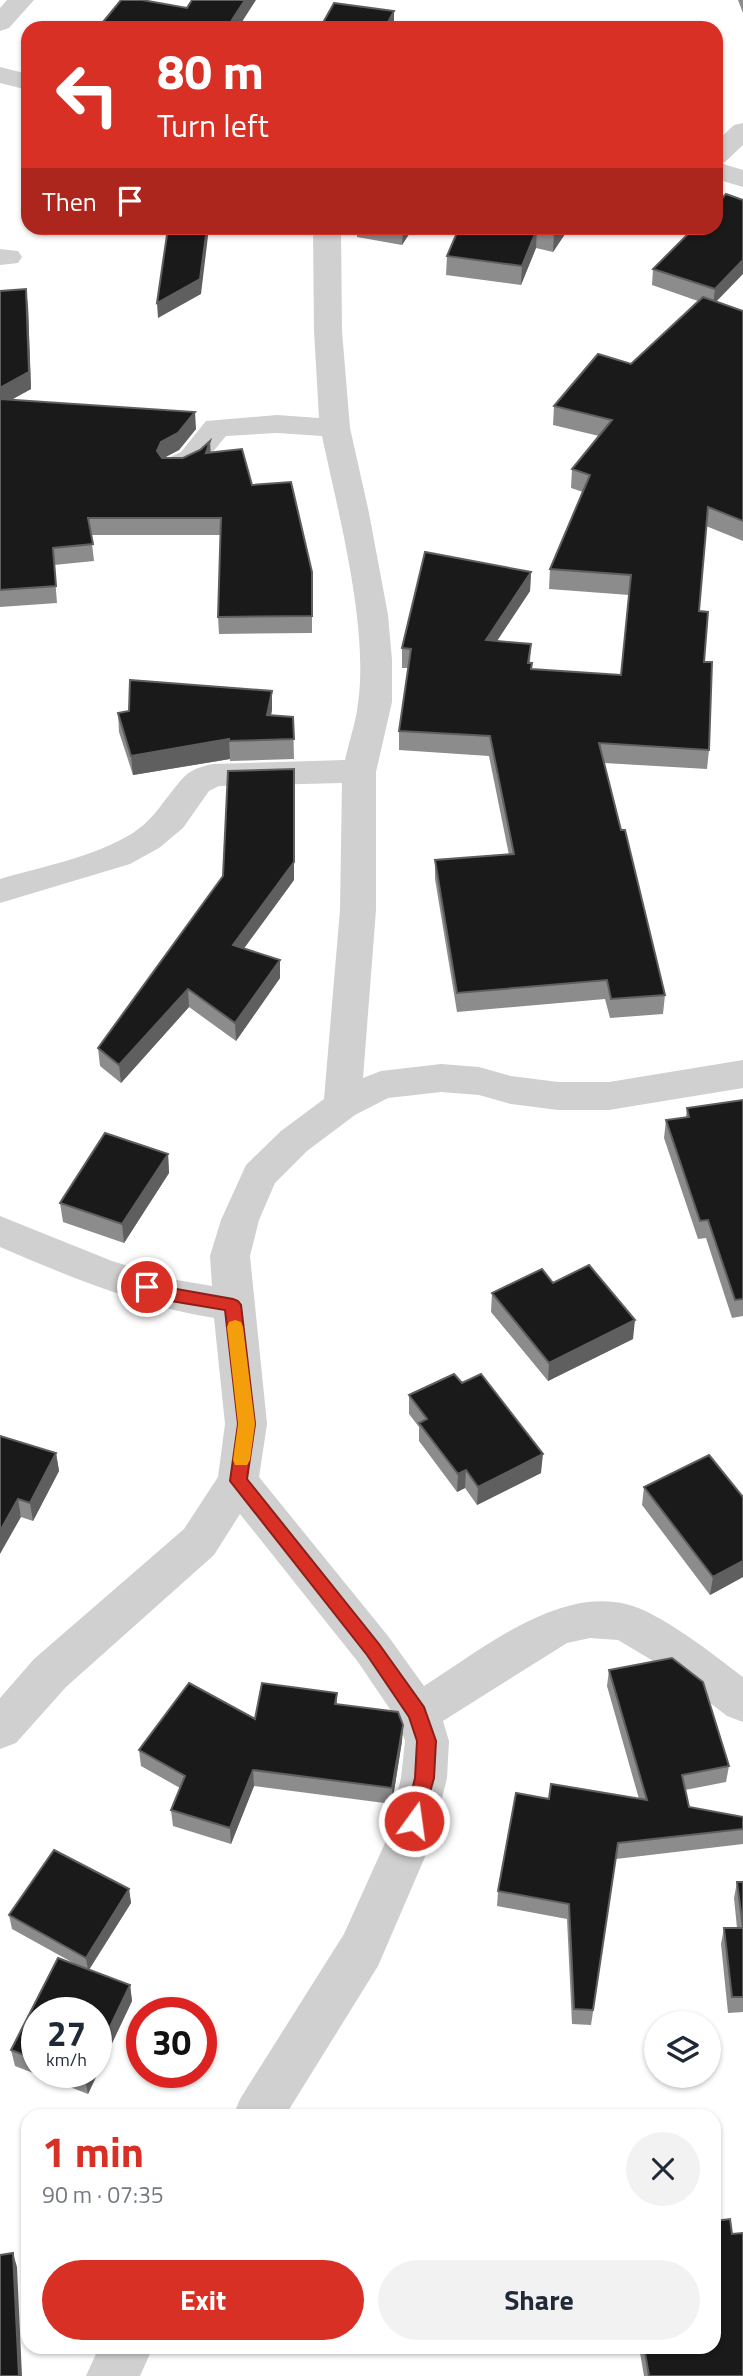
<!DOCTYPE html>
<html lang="en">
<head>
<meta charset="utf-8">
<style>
	body { margin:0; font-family:"Titillium Web",sans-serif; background:#f2f2f3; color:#1f2937; height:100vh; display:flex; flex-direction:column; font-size:26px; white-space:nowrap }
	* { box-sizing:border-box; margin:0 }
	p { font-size:23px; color:#747a83 }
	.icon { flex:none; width:38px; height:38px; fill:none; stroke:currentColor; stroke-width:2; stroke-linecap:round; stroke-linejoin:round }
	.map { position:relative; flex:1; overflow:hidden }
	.details { position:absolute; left:21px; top:2109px; width:700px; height:245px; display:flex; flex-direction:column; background:#fff; border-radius:21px; box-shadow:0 2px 5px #0004 }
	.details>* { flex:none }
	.top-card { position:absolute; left:21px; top:21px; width:702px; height:214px; border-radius:21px; box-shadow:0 2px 5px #0004; background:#d93025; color:#fff; overflow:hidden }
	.controls { position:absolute; left:644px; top:2011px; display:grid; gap:14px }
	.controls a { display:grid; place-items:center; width:77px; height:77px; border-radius:50%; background:#fff; box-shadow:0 2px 5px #0004; font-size:35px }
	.speed { position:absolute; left:21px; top:1997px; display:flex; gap:14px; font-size:35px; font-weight:700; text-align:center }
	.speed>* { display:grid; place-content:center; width:91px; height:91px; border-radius:50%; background:#fff; box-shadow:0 2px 5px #0004; line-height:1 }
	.speed small { font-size:18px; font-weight:400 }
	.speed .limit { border:10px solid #d22; background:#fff; color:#111 }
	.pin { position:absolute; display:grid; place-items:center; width:60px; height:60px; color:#fff; margin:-30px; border:4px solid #fff; border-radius:50%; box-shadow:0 2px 7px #0007 }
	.me { position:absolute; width:77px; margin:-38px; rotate:14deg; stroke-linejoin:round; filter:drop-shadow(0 0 5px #0008) }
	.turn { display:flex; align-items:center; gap:24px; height:147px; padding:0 21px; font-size:32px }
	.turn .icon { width:91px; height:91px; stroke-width:2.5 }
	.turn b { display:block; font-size:49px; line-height:60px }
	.then { display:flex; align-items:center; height:66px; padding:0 21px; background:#0003; gap:14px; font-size:26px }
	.round { display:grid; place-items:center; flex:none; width:74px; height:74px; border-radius:37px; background:#f2f2f3 }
	.headline { display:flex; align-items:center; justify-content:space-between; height:119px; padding:0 21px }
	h1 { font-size:42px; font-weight:700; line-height:52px; color:#d93025 }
	.cta { display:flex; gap:14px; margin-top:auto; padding:14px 21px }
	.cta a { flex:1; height:80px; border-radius:42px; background:#d93025; color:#fff; font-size:28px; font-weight:700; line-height:80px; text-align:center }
	.cta a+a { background:#f2f2f3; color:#1f2937 }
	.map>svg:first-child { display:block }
</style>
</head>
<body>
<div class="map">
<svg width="743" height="2376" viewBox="0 0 743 2376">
	<rect width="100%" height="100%" fill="#fff"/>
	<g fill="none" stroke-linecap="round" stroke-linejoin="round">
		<path fill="#d0d0d0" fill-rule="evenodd" d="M7,0H34L9,28L0,31V8Z
			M0,67L28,74V90L0,83Z
			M743,123V145L725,162L720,163L743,170V187L716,179V142L734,125Z
			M313,228H341L342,331L350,428L369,513L388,615L392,660V702L376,772V910L363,1078L381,1071L441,1064L479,1067L511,1076L558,1082H609L743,1060V1088L609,1110H558L511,1104L479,1095L441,1092L388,1098L355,1115L307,1151L275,1183L259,1220L250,1256L267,1424L259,1477L388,1636L424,1686C480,1651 556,1587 626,1604C660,1612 714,1655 743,1677V1722L727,1716L665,1668L618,1640L590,1638L567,1643L443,1721L449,1741L447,1778L431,1843L378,1966L285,2116H233L240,2099L344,1934L385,1843L401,1778L405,1741L398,1721L358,1662L240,1514L214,1555L66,1687L16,1743L0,1749V1698L34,1659L184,1529L218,1477L225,1424L214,1318C139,1306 70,1277 0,1247V1216L112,1261L171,1279L212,1286L210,1256L221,1220L246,1165L281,1131L324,1099L340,910L342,783L219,786L209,791L183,828L159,848L130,864L0,903V879C44,866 94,857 133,833C156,818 166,796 184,777C191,769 203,766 213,764L345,760C349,741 356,722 358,703C369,627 338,512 322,436L277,433L226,436C209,456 194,480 164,472L160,466L164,460L181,452L206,421L277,415L319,418L314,331Z
			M0,249L18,251L22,257L18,263L0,265Z
			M99,2347H153L140,2376H86Z"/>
	</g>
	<path fill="#8c8c8c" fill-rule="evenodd" d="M738,0H743V13Z
		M357,228H413L402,245L357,237Z
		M459,228H569L553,252L536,248L521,285L446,275L447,256Z
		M716,228L717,302L743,311V541L706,526L699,611L704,662L709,750L707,769L604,763L665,995L663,1014L610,1018L605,999L457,1012L435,879V860L509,855L489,756L399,750V731L408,668H402V648L531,572L530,591L497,641L531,644L530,663L532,669L621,675L629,595L549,589L550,569L583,492L571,488L572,469L599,436L553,425L554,406L631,364L698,301L652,285L653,269Z
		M0,291L28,306L31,389L11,400L196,429L179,450L163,458H183L200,450L210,441V453L252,485L312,572V633L219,634L218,617L221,535H91L94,561L54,565L57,603L0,607Z
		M272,691V710L271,715L293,717L294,759L230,761V759L133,775L119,732L118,713Z
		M294,880L244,948L280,978L236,1041L189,1007L121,1083L100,1066L98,1048Z
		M743,1100V1316L732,1318L706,1238L698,1239L664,1138L666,1120L686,1117L687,1108Z
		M168,1154L169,1173L124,1243L63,1222L60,1203Z
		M553,1283L633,1339L548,1381L491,1312L492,1293Z
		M409,1395L541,1473L477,1505L465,1488L457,1492L419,1441V1427L409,1414Z
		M0,1436L56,1453L59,1471L33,1521L21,1517Z
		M644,1487L743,1497V1577L710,1595L642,1505Z
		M609,1670L729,1766L726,1782L685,1790L689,1807L743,1817V1844L616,1859L591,2025L572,2024L567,1919L497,1906L498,1891L549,1799H639L607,1686Z
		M337,1693V1704L403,1725L402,1741L392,1804L254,1786L231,1844L173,1826L171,1810L180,1788L141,1766L139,1750L255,1719Z
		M54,1850L129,1889L131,1903L89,1970L130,1985L132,2001L88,2094L15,2066L11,2050L58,1958L77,1965L12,1929L9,1915ZM37,2012H96V2072H37Z
		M737,1882H743V2012L728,2013L721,1944L724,1928H737L734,1898Z
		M639,2347H714L743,2376H644Z"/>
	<path fill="#5f5f5f" d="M245,0H256L238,28L232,20Z
		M394,11V28H385Z
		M207,228H209L201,294L158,318L157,303Z
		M403,228H413L402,245Z
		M557,228H569L553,252L554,233Z
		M537,229L536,248L521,285L522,266Z
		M743,260V274L713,305L715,289Z
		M26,289L28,306L31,389L0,406V388Z
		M195,412L196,429L179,450L162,459L157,451L161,442Z
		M210,441L211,458L206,453Z
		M531,572L530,591L485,659L486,640Z
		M272,691V710L267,734V715Z
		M229,739L230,759L133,775L131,756Z
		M294,787V880L234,962L233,945Z
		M280,960V978L236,1041L235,1023Z
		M188,989L189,1007L121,1083L119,1065Z
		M168,1154L169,1173L124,1243L122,1224Z
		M635,1320L633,1339L548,1381L549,1363Z
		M56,1453L59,1471L33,1521L30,1503Z
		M543,1454L541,1473L477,1505L478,1487Z
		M466,1470L465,1488L457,1492L458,1474Z
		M18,1499L21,1517L0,1554V1531Z
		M743,1561V1577L710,1595L713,1577Z
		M403,1725L402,1741L392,1804V1788Z
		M253,1770L254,1786L231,1844L230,1828Z
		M129,1889L131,1903L88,1971L86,1958Z
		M130,1985L132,2001L88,2094L85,2079L89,2072H96V2056Z
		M13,2253L17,2267L22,2376H19Z"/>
	<path fill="#1a1a1a" stroke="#5f5f5f" stroke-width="2" d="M121,0H142L187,8L192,0H245L232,20L281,28H98Z
		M334,3L394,11L385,28H320Z
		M726,194L743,200V260L715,289L653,269L694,228H716V205Z
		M168,228H207L200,279L157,303Z
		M459,228H557L554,233L537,229L522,266L447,256Z
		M26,289L29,372L0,388V291Z
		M703,297L743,311V521L708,507L699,611L708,612L704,662H712L709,750L599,743L621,830H625L665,995L611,999L607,980L457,993L435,860L514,854L490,736L399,731L411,649L402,648L425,552L531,572L486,640L531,644L528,663H532L531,669L621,675L631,575L550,569L590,475L572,469L612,420L554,406L598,354L631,364Z
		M0,399L195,412L178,433L161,442L157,451L162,458H183L200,450L210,441L206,453L242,449L252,485L291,482L312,572V616L218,617L221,518H88L93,544L53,548L56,586L0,590Z
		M130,680L272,691L267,715L293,717L294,739L229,741V739L131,756L118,713L129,711Z
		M294,769V862L233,945L280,960L235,1023L188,989L119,1065L98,1048L223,876L228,771Z
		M743,1100V1299L735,1300L708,1220L700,1221L666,1120L689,1117L687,1108Z
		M105,1133L168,1154L122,1224L60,1203Z
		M589,1265L635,1320L549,1363L492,1293L542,1269L553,1283Z
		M454,1374L462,1383L481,1374L543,1454L478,1487L466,1470L458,1474L419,1423L427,1419L409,1395Z
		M0,1436L56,1453L30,1503L18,1499L0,1531Z
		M709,1455L743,1497V1561L713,1577L644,1487Z
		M672,1658L703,1682L729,1766L682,1775L689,1807L743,1817V1829L618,1843L593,2010L574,2009L569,1904L498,1891L516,1793L549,1799L551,1784L647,1800L609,1670Z
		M189,1683L255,1719L262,1683L337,1693L335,1704L398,1712L403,1725L392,1788L253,1770L230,1828L171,1810L185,1776L139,1750Z
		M54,1850L129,1889L86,1958L9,1915Z
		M737,1882H743V1997H732L724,1928H743Z
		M58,1958L130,1985L96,2056V2012H37V2060L11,2050Z
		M67,2072H89L85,2079Z
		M730,2219L732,2234L743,2233V2376H649L644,2347H714V2221Z
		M13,2253L19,2376H0V2255Z"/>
	<path fill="#d93025" stroke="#8d1f18" stroke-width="2" d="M147,1281L171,1288L233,1299L238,1301L241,1305L255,1424L247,1479L379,1644L424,1707L436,1741L434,1778L420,1827L414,1830L407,1827L404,1821L415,1778L417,1741L409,1717L367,1655L230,1481L238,1424L225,1310L171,1301L141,1292L139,1287L141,1283Z"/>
	<path fill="#f59e0b" d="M235,1320L241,1322L243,1327L255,1424L250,1460L247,1465H235L233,1460L238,1424L227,1327L229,1322Z"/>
</svg>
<div class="controls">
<a><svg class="icon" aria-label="layers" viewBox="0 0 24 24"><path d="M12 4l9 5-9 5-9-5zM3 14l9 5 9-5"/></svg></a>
</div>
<div class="speed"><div>27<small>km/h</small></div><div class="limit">30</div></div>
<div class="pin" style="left:147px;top:1287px;background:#d93025"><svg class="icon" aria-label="arrive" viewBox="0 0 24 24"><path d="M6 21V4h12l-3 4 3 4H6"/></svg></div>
<svg class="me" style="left:414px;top:1821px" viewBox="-20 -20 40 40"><circle r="17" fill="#d93025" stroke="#fff" stroke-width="3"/><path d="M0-11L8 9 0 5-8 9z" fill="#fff"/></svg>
<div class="top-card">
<div class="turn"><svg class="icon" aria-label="left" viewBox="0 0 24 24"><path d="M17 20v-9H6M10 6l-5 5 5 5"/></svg><div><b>80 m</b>Turn left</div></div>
<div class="then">Then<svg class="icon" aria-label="arrive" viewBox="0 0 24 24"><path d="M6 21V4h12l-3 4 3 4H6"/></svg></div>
</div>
<section class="details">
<div class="headline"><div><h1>1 min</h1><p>90 m · 07:35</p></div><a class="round"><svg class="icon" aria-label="close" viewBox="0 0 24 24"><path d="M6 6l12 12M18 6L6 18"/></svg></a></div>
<div class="cta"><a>Exit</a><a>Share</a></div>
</section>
</div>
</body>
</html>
